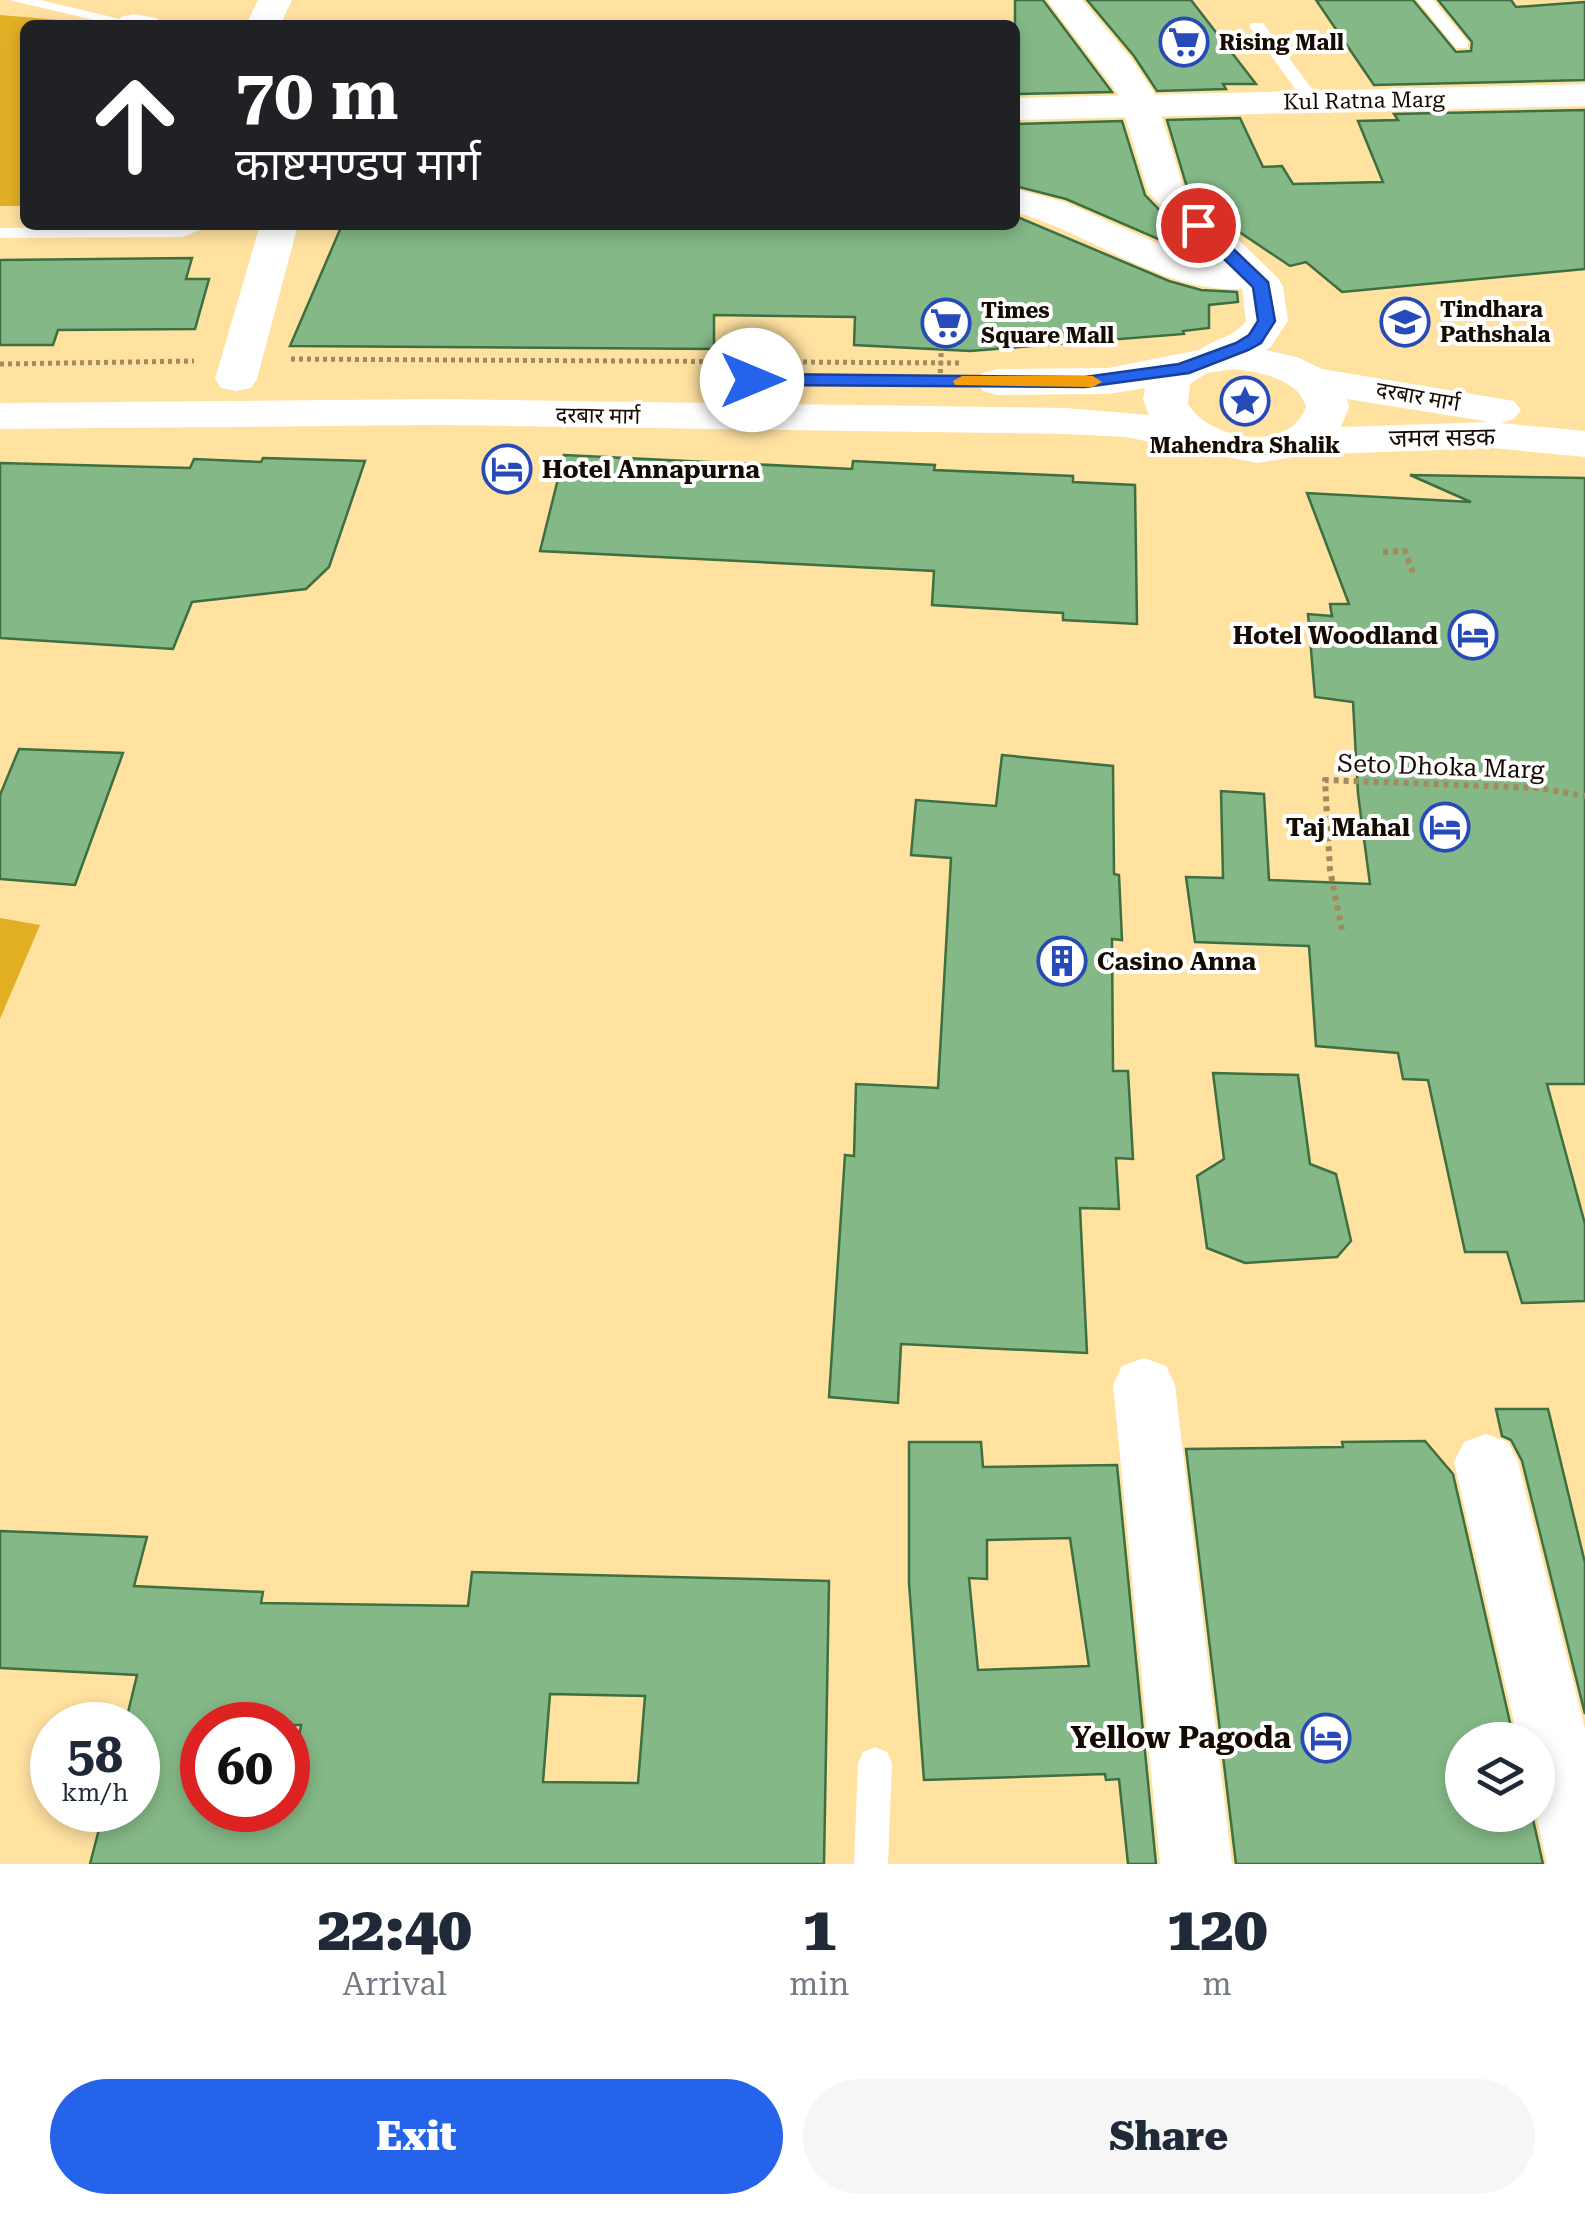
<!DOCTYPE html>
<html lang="en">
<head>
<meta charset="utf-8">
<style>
	body { margin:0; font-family:"Roboto Serif","Noto Sans Devanagari",serif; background:#f6f6f7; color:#1f2937; height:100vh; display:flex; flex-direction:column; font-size:38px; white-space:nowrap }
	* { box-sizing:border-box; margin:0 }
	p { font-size:32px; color:#747a83 }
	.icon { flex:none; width:55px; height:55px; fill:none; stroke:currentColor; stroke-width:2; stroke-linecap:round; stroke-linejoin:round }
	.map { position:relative; height:1864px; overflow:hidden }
	.details { display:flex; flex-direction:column; background:#fff; flex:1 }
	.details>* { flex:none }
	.banner { position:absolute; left:20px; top:20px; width:1000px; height:210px; border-radius:15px; box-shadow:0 5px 15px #0003; background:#202124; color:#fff; overflow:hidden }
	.fabs { position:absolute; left:1445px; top:1722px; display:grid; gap:20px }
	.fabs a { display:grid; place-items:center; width:110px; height:110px; border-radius:50%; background:#fff; box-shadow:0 5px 15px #0003; font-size:50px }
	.speed { position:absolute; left:30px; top:1702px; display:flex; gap:20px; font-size:50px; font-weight:700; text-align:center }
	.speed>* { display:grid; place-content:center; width:130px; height:130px; border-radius:50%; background:#fff; box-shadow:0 5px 15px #0003; line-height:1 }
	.speed small { font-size:25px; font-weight:400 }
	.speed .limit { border:15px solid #d22; background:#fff; color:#111 }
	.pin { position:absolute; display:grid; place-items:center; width:85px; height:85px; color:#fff; margin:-42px; border:5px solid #fff; border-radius:50%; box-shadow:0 2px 10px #0007 }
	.me { position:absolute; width:110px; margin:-55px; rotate:90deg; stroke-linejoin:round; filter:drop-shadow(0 0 8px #0008) }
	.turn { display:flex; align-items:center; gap:35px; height:210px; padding:0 50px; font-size:45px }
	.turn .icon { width:130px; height:130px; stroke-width:2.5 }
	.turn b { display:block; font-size:70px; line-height:85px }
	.eta { display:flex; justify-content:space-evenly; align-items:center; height:170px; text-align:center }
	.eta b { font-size:60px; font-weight:800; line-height:70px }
	.cta { display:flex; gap:20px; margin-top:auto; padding:20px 50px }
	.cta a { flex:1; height:115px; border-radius:60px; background:#2563eb; color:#fff; font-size:40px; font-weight:800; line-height:115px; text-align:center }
	.cta a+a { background:#f6f6f7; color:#1f2937 }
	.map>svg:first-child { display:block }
</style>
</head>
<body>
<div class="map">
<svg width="1585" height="1864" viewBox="0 0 1585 1864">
	<rect width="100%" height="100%" fill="#ffe1a0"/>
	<path fill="#e2af24" d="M0,15L120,25H25V206H0Z
		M0,918L40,925L0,1019Z"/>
	<path fill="#84b887" stroke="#3d6f41" stroke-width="2.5" fill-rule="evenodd" d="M1015,0H1043L1112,92L1015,94Z
		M1087,0H1191L1256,84H1223L1226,89L1157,91L1134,56Z
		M1316,0H1413L1456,52L1471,51L1472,42L1438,0H1511L1516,7L1585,2V80L1374,85Z
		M1585,110V269L1342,292L1306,262L1290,266L1229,225L1186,184L1167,120L1240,118L1263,167L1282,166L1293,184L1383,182L1358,121L1398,120L1394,114Z
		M1122,121L1145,195L1209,261L1066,199L1015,186V124Z
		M1015,216L1169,281L1201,290L1237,292L1238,302L1209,305V328L1183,331L1184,334L970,351L854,345L855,317L714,315V349L290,346L342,225H1015Z
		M192,258L186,279H209L195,329L58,330L53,345H0V260Z
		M564,455L852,469L853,461L935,465L934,470L1073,476V482L1135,485L1137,624L1063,620V613L932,605L934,571L540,551Z
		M263,458L365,461L329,567L306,589L192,602L173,649L0,638V463L190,468L194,459L261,462Z
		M1410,475L1585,478V1084H1547L1585,1224V1301L1522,1303L1507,1252H1465L1428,1080L1403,1079L1398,1053L1316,1046L1309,946L1195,942L1186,877L1223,878L1221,791L1264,794L1269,880L1370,884L1358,794L1353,702L1315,697L1308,614L1332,616L1330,604H1349L1307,493L1471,502Z
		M19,749L123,753L75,885L0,879V795Z
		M1002,755L1113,766L1114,874L1119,875L1122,940L1112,939L1113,1071H1128L1133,1159L1116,1158L1119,1209L1080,1208L1087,1353L901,1344L898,1403L829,1397L845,1155L854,1156L856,1084L938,1088L951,858L911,855L916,800L996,806Z
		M1213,1073L1298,1075L1310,1164L1336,1174L1351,1241L1337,1257L1245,1263L1207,1248L1197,1176L1224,1159Z
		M1496,1409H1548L1585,1563V1714L1522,1461L1511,1440L1502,1436Z
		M1425,1441L1453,1474L1514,1740H1462V1815H1532L1543,1864H1236L1186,1449L1343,1447L1342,1442Z
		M909,1442H981L983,1467L1117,1465L1156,1864H1128L1119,1779L1106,1780L1105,1774L924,1780L909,1583ZM1070,1538L1089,1666L978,1670L969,1578L987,1579V1540Z
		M0,1531L147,1537L134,1586L263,1592L261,1603L468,1606L472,1572L829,1581L824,1864H90L104,1810H138V1725H125L137,1675L0,1668ZM550,1694L645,1696L638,1783L543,1782ZM202,1725H301L288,1810H202Z"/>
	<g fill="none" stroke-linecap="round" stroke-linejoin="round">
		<path stroke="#a18a5f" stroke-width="5" stroke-dasharray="4 4" stroke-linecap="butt" d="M291,359L959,363
			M0,364L194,361
			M940,381L943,308"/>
		<path stroke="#a18a5f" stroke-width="6" stroke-dasharray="5 5" stroke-linecap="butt" d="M1383,552L1405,551L1413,573
			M1342,930L1330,870L1325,780L1539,788L1585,796"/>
		<path fill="#fff" fill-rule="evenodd" d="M9,0H40L141,24L115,25Z
			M1417,0H1433L1468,42V48H1456Z
			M1251,23H1263L1321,101L1319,105H1307L1249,26Z
			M211,225L183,237L0,238V228Z
			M875,1747L887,1752L892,1763L888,1864H854L858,1763L863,1752Z"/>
		<path fill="#fff" fill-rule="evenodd" d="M258,0H292L280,25H246Z
			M133,14L157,18L162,25L116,24L121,17Z
			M1585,84V106L1015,120V98Z
			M1015,189L1064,202L1205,264L1267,269L1272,277L1267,285C1179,307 1096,234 1015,212Z
			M260,225H298L257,379L251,388L236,391L221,388L215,379Z
			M1144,1358L1166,1366L1175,1385L1232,1864H1160L1113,1385L1122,1366Z
			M1486,1434L1508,1442L1518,1462L1585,1729V1864H1547L1536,1815L1538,1740H1518L1454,1462L1464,1442Z"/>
		<path fill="#fff" fill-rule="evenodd" d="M1047,0H1082L1131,58L1155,94L1183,186L1277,277L1283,286L1288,321L1270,348L1228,367L1213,371L1198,367L1192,358C1205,339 1233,340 1246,321L1242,289L1148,192L1118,94Z"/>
		<path fill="#fff" fill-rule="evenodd" d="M1234,343L1297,357L1322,369L1514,401L1521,410L1514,419L1501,423L1585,431V457L1491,448L1304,455L1258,463L1125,437L1066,434L439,425L0,429V403L439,399L1066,408L1149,415L1143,399L1145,388L1108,394L998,395L983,391L976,382L983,373L998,369L1108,368ZM1234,369C1259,372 1299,379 1306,407C1289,454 1210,440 1188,404L1190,384L1207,373ZM1347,399L1490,422L1341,427L1349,407Z"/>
	</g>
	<path fill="#2563eb" stroke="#184099" stroke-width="2.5" d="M1192,221H1204L1268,282L1275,321L1261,343L1248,350L1189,373L1085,387L752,385L743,380L752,374L1085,377L1179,364L1236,343L1249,335L1258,321L1253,287L1192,228Z"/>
	<path fill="#f59e0b" d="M962,376H1093L1102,382L1093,387L955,385L953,381Z"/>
	<defs>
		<g id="supermarket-ring" transform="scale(2.5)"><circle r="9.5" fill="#fff" stroke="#274ab9" stroke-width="1.5"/><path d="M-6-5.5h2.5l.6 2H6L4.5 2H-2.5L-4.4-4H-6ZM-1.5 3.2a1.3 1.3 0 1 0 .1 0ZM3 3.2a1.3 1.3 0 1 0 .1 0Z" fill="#274ab9"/></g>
		<g id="school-ring" transform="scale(2.5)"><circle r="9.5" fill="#fff" stroke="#274ab9" stroke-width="1.5"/><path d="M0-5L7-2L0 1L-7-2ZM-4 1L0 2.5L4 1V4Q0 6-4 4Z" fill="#274ab9"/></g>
		<g id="sight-ring" transform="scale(2.5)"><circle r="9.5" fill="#fff" stroke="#274ab9" stroke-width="1.5"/><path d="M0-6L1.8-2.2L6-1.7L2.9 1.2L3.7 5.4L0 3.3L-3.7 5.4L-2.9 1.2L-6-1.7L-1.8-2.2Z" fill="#274ab9"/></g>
		<g id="hotel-ring" transform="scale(2.5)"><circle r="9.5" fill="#fff" stroke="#274ab9" stroke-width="1.5"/><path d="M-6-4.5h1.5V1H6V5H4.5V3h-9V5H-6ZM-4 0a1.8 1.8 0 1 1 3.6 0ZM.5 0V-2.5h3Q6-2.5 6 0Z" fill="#274ab9"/></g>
		<g id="building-ring" transform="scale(2.5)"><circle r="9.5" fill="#fff" stroke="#274ab9" stroke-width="1.5"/><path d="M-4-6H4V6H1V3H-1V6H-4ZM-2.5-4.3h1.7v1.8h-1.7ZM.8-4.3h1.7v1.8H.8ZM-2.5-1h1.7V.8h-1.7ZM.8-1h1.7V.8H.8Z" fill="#274ab9"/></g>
	</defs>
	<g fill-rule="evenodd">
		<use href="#supermarket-ring" x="1184" y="42"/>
		<use href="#school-ring" x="1405" y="322"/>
		<use href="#supermarket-ring" x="946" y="323"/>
		<use href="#sight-ring" x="1245" y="401"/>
		<use href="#hotel-ring" x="507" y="469"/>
		<use href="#hotel-ring" x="1473" y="635"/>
		<use href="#hotel-ring" x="1445" y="827"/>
		<use href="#building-ring" x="1062" y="961"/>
		<use href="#hotel-ring" x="1326" y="1738"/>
	</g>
	<g text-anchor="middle" stroke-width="8" stroke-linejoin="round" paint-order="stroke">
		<g font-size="22" font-weight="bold" fill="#160b00" stroke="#fff" text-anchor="start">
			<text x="1219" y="50">Rising Mall</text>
			<text x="1440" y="317">Tindhara<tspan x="1440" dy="25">Pathshala</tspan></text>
			<text x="981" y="318">Times<tspan x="981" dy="25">Square Mall</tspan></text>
			<text x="1245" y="453" text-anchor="middle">Mahendra Shalik</text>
		</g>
		<g font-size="22" fill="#160b00" stroke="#fff">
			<text transform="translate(1364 100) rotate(-1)" y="8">Kul Ratna Marg</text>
			<text transform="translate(1418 396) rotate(10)" y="8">दरबार मार्ग</text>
			<text transform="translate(598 415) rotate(1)" y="8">दरबार मार्ग</text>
		</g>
		<g font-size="25" fill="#160b00" stroke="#fff">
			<text transform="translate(1442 437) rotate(-1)" y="9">जमल सडक</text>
			<text transform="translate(1441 766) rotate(2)" y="9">Seto Dhoka Marg</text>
		</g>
		<g font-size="25" font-weight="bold" fill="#160b00" stroke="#fff" text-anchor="start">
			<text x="542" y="478">Hotel Annapurna</text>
			<text x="1438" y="644" text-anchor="end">Hotel Woodland</text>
			<text x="1410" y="836" text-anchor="end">Taj Mahal</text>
			<text x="1097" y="970">Casino Anna</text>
		</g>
		<g font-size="30" font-weight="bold" fill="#160b00" stroke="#fff" text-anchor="end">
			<text x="1291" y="1748">Yellow Pagoda</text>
		</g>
	</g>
</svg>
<div class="fabs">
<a><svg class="icon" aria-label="layers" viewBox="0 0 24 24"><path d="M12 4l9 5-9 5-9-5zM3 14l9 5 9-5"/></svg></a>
</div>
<div class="speed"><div>58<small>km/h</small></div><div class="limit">60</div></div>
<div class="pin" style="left:1198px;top:225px;background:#d93025"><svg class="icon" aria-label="arrive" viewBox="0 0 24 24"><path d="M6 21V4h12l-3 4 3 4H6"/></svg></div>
<svg class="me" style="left:752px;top:380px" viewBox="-20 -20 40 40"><circle r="19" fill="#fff"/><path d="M0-13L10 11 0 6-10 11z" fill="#2563eb"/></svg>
<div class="banner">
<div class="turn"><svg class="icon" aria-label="ahead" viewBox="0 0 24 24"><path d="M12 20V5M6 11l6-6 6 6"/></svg><div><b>70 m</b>काष्टमण्डप मार्ग</div></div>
</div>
</div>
<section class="details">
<div class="eta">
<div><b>22:40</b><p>Arrival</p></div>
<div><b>1</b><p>min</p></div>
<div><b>120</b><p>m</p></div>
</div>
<div class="cta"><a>Exit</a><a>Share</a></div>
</section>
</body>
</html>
